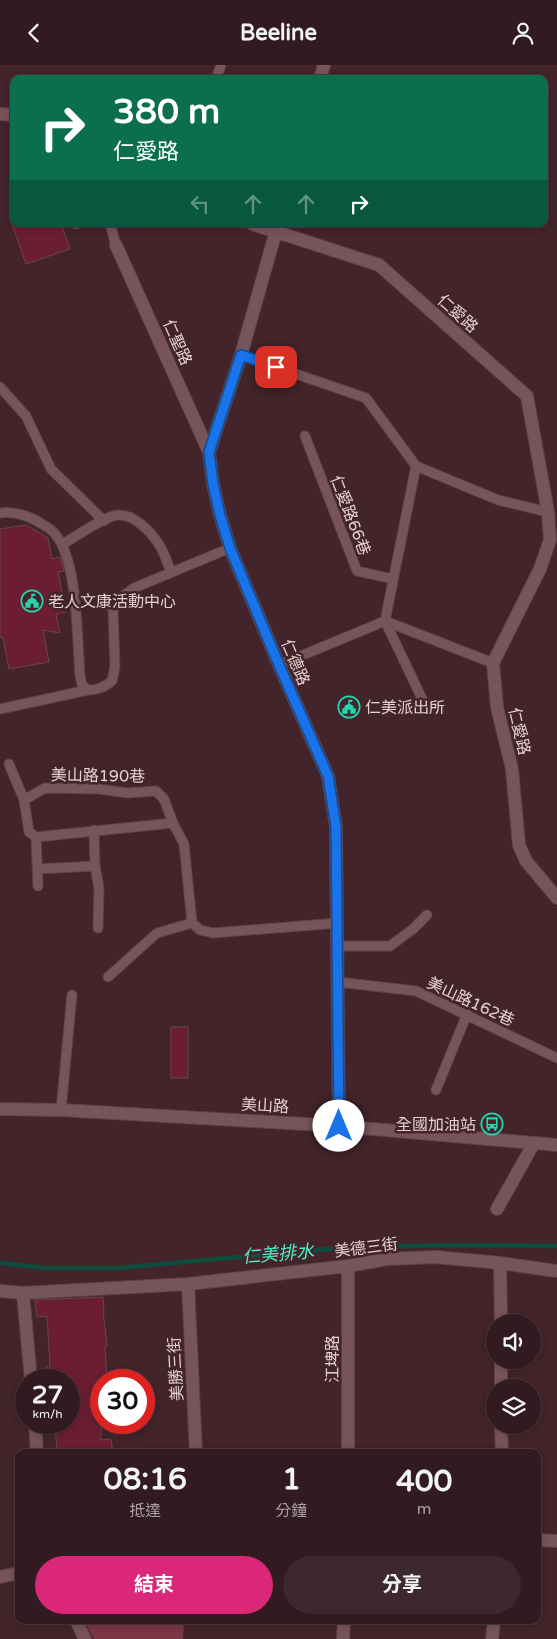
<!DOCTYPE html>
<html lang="zh-TW">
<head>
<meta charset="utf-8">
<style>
	body { margin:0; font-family:"Varela Round","Noto Sans TC",sans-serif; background:#3d282d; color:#f1f3f6; height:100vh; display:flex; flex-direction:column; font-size:19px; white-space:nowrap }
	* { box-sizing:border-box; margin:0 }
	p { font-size:16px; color:#a8a1a5 }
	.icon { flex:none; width:28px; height:28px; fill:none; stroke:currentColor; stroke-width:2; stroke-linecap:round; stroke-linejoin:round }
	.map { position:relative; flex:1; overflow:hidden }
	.details { position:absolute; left:15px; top:1384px; width:526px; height:175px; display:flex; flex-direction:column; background:#321b20; border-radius:10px; box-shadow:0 2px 8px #0003,0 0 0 1px #4d393e }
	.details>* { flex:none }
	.hud { position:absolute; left:10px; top:10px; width:538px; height:152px; border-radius:10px; box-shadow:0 2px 8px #0003,0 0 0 1px #4d393e; background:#0b6e4f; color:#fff; overflow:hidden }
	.tools { position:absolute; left:486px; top:1249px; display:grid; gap:10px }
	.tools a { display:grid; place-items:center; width:55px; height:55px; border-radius:50%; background:#321b20; box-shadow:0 2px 8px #0003,0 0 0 1px #4d393e; font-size:25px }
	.speed { position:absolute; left:15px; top:1304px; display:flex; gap:10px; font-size:25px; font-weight:700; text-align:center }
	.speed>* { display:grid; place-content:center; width:65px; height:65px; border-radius:50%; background:#321b20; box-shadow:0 2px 8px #0003,0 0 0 1px #4d393e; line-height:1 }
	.speed small { font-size:12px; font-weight:400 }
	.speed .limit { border:8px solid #d22; background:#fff; color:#111 }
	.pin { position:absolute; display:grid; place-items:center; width:42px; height:42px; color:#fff; margin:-21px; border-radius:10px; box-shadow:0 2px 8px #0006 }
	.me { position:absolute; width:55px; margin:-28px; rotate:0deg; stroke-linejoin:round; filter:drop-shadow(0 0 4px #0008) }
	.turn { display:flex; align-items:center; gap:18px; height:105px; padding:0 20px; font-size:22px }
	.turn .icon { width:65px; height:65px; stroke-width:2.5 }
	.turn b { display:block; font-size:35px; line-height:42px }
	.lanes { display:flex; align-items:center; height:48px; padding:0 20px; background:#0003; justify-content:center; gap:25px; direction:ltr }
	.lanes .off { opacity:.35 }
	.eta { display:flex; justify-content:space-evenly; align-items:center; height:85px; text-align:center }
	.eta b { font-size:30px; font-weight:700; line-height:35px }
	.action { display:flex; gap:10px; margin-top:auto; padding:10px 20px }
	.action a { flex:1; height:58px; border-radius:30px; background:#db2777; color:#fff; font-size:20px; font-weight:700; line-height:58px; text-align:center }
	.action a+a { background:#3d282d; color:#f1f3f6 }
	header { display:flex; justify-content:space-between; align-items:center; height:65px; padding:0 20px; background:#321b20; font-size:22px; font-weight:700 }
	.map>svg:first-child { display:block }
</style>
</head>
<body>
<header><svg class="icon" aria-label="back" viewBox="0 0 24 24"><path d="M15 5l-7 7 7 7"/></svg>Beeline<svg class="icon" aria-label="person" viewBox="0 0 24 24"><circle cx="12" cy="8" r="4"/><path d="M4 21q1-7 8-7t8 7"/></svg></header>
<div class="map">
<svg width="557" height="1574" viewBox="0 0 557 1574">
	<rect width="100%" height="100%" fill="#42242a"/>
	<path fill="#7b3746" d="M84,1555H184L183,1574H94Z"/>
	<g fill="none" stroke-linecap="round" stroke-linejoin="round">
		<path stroke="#0e4d3e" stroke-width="4.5" d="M0,1198L45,1203H118L351,1182L463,1180L557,1181"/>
	</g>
	<path fill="#6b1d33" stroke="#68464c" d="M12,159H61L70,184L26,199Z
		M26,460L48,473L52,494L60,492L64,506L58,507L66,547L56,549L60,568L43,565L49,597L9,604L3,573L0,572V464Z
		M171,962H188V1013H171Z
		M103,1232L104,1246H103L107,1281H105L107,1315H101V1375L111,1374L113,1388H57L55,1358H69V1315H47L46,1302H50L47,1251L37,1252L35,1235Z"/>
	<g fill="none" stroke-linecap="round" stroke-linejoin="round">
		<g stroke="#5d4348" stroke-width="11">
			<path id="lane" d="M216,14L221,0
				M76,159H77
				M110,159L116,180
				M241,290L366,333L416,401L385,556L427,644
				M0,322L26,351L51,404L104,456
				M305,371L357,506L393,514
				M416,401L498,435L548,447
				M0,448C11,446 27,450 37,456C43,460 51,463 55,469C78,495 77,575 80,610L82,620L88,625C98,625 104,622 112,616L115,602L113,545L122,532L134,523L230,483
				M63,479C75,472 105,451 118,450C134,449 150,466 158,478C164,486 167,497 171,507
				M279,600L385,556L493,598
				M0,644L88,625
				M9,699L24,735L29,767L36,772L173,758
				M24,735L45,723L99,724L128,728L156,726L164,734L173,758L184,779L192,858L200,865L213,868L338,858
				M94,765L95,801L99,823L98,863
				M36,772L38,821
				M38,804L95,801
				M338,881H390L413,864L427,850
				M108,912L157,868L192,858
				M338,917L416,926L557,993
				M436,1025L467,949
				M61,1045L72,930"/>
		</g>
		<g stroke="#5d4348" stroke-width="14">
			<path id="street" d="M320,14L324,0
				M0,49L14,50
				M252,159L379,200L527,331L548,447L550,475L540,504L493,598L497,642L512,704L519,780L526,796L557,833
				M278,159L241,290L209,387L213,419L220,450L230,483L279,600L328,711L336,762L339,1061
				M116,180L209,387
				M497,1144L534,1078
				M500,1198L501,1258
				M188,1219L196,1388
				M0,1226L23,1228L188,1219L348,1201L387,1194L436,1192L500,1198L557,1206
				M23,1228L31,1315
				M501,1295V1322
				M35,1358L37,1388
				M501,1360L502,1388
				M348,1388V1201
				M538,1475L557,1476
				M0,1512L19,1508
				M76,1555L85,1574
				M343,1574L344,1555
				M492,1574L494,1555"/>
		</g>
		<g stroke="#5d4348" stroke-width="14">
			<path id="secondary" d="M0,1044L61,1045L339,1061L557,1080"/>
		</g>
		<use href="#lane" stroke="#77545a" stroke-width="9"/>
		<use href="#street" stroke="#77545a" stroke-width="12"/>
		<use href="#secondary" stroke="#77545a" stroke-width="12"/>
	</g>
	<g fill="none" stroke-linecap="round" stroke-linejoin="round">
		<g stroke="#114b97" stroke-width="12">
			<path id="route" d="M276,302L241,290L209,387L213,419L220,450L230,483L279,600L328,711L336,762L339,1061"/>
		</g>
		<use href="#route" stroke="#1a73e8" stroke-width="9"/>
	</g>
	<defs>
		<g id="civic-ring" transform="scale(1.125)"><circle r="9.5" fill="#42242a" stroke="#24d5ae" stroke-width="1.5"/><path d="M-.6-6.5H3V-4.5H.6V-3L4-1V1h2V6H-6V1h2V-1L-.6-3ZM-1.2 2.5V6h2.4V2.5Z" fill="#24d5ae"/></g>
		<g id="bus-ring" transform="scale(1.125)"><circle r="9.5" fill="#42242a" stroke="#24d5ae" stroke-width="1.5"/><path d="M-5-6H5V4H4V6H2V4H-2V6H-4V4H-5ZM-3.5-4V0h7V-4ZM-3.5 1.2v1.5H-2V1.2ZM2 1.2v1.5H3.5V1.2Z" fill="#24d5ae"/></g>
	</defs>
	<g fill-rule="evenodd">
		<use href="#civic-ring" x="32" y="536"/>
		<use href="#civic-ring" x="349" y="642"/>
		<use href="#bus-ring" x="492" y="1059"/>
	</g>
	<g text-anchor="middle" stroke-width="5" stroke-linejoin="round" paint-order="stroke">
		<g font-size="16" fill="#e5d0d3" stroke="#42242a">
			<text transform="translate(458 248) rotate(42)" y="6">仁愛路</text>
			<text transform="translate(178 277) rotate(66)" y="6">仁聖路</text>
			<text transform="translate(351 450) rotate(69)" y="6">仁愛路66巷</text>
			<text transform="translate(296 597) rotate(67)" y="6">仁德路</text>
			<text transform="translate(520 666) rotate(77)" y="6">仁愛路</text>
			<text transform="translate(98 710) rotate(1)" y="6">美山路190巷</text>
			<text transform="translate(471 936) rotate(25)" y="6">美山路162巷</text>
			<text transform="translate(265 1040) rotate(3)" y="6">美山路</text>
			<text transform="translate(366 1182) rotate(-7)" y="6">美德三街</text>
			<text transform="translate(332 1294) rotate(-90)" y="6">江埤路</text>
			<text transform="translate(175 1304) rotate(-93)" y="6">美勝三街</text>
		</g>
		<g font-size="16" fill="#e5d0d3" stroke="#42242a" text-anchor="start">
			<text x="48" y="542">老人文康活動中心</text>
			<text x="365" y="648">仁美派出所</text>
			<text x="476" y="1065" text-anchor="end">全國加油站</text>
		</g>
		<g font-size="18" font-style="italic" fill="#52ecc6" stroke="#42242a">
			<text transform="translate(278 1189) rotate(-5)" y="6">仁美排水</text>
		</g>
	</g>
</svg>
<div class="tools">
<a><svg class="icon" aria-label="sound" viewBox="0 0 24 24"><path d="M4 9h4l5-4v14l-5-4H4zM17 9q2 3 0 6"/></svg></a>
<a><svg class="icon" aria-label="layers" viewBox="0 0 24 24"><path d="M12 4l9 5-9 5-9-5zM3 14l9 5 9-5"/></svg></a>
</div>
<div class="speed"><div>27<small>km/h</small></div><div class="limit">30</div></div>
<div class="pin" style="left:276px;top:302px;background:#d93025"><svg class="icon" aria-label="arrive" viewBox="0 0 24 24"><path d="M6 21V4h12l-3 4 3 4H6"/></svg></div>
<svg class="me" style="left:339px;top:1061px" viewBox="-20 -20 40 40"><circle r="19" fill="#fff"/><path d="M0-13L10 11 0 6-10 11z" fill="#1a73e8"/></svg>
<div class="hud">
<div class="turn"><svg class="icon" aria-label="right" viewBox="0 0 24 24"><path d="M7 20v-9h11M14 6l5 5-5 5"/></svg><div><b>380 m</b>仁愛路</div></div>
<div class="lanes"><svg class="icon off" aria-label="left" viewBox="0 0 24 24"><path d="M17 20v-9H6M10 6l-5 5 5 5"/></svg><svg class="icon off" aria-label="ahead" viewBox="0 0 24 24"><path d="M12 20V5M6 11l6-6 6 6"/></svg><svg class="icon off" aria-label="ahead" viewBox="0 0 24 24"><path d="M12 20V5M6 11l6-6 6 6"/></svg><svg class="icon" aria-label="right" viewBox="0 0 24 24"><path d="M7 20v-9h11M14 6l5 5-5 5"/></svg></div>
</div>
<section class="details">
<div class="eta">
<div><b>08:16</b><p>抵達</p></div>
<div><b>1</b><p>分鐘</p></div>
<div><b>400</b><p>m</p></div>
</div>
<div class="action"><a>結束</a><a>分享</a></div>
</section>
</div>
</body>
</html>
